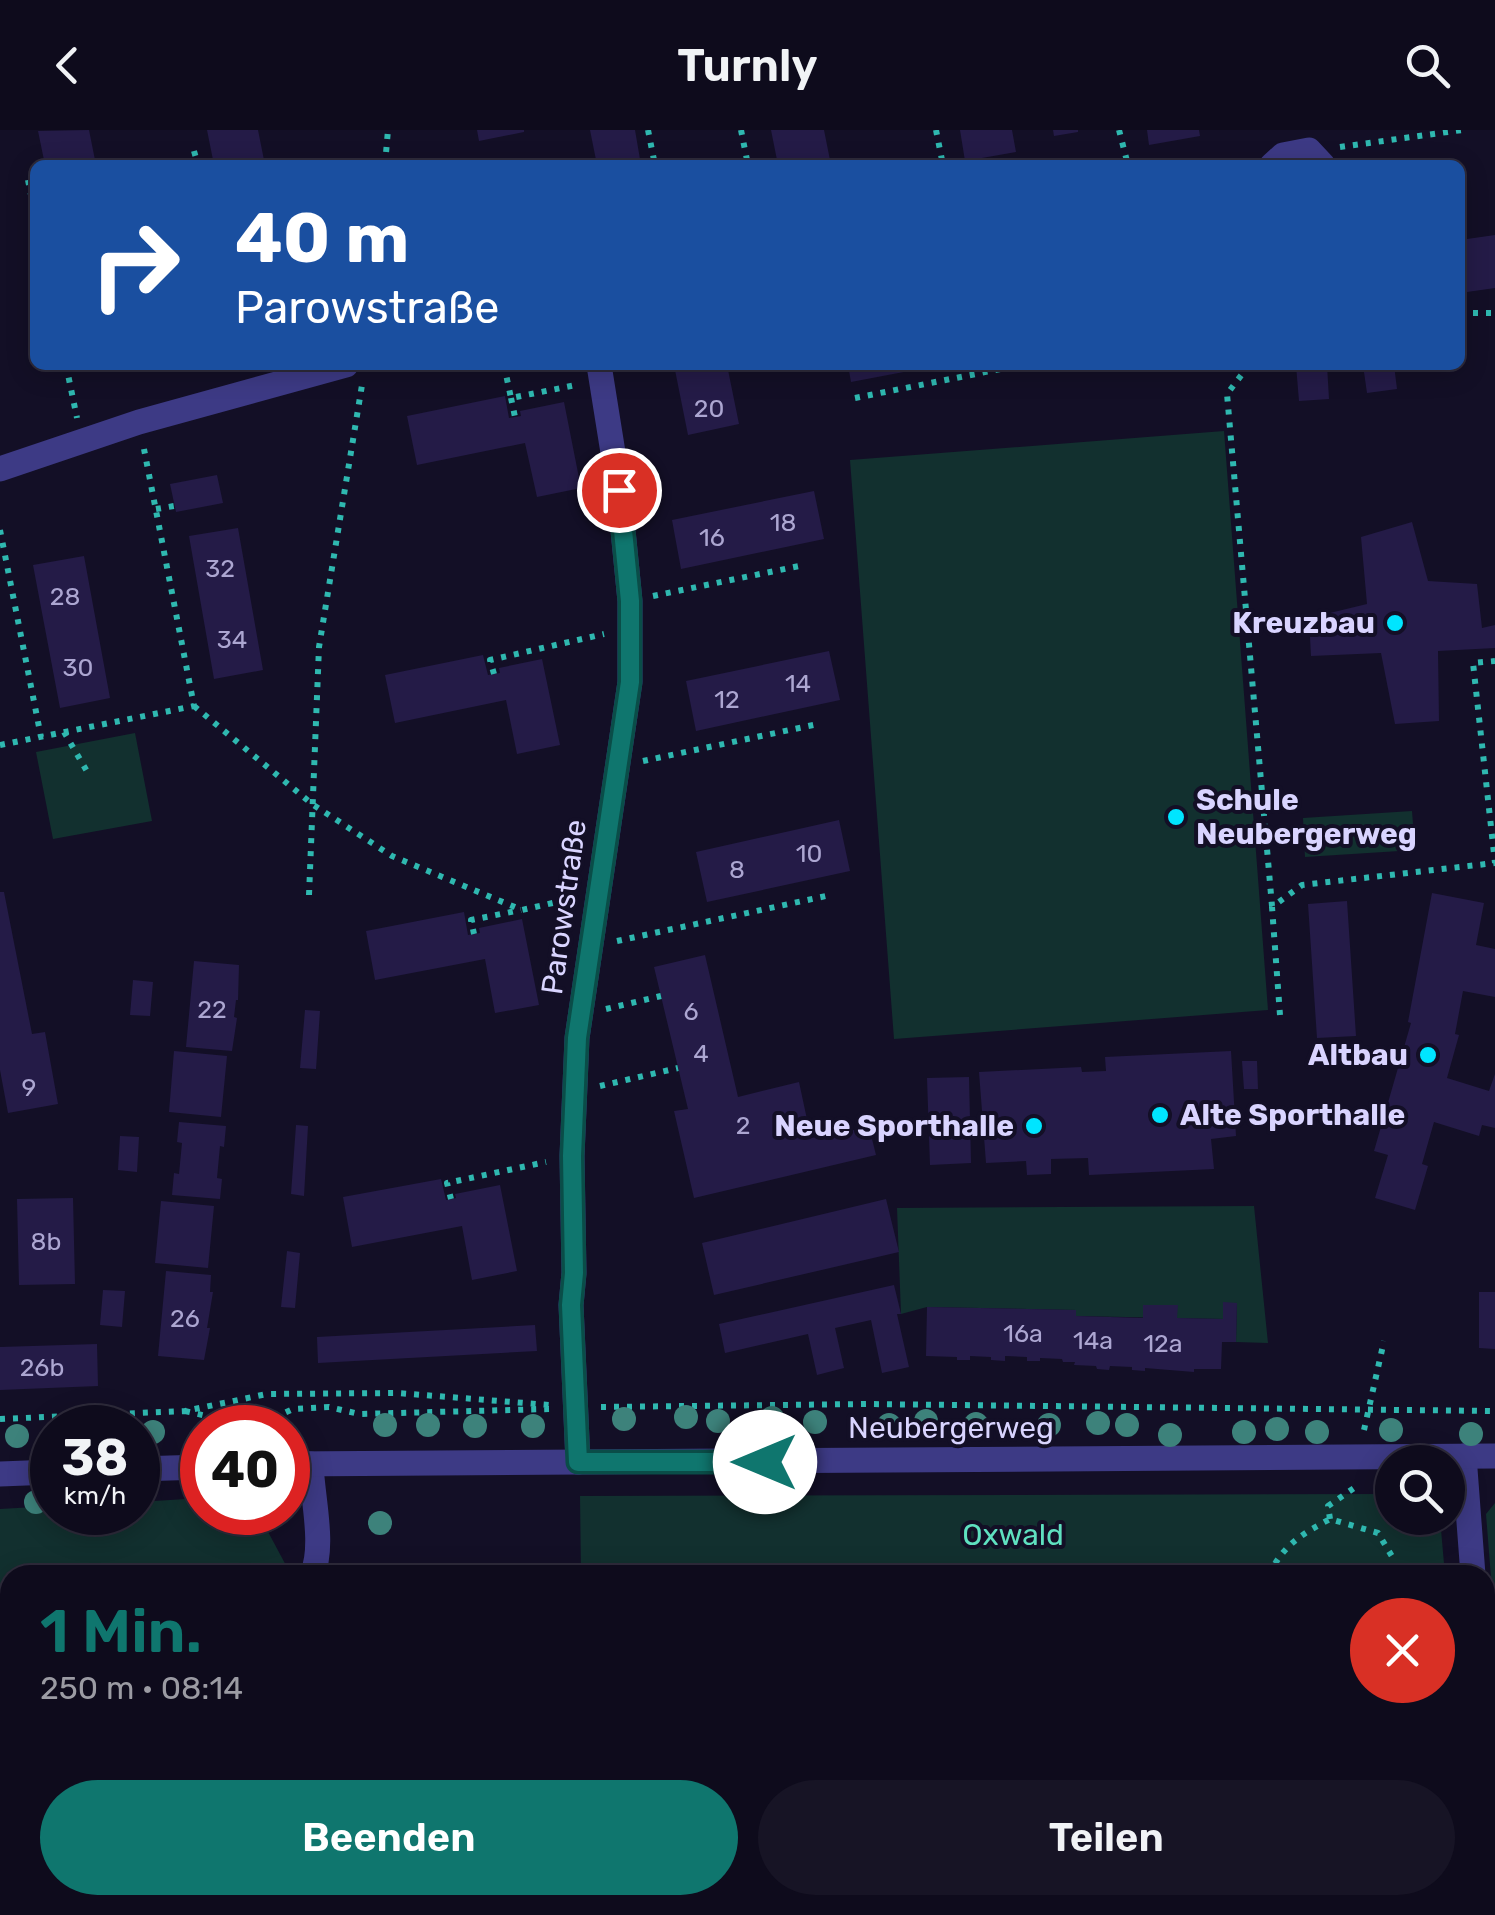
<!DOCTYPE html>
<html lang="de">
<head>
<meta charset="utf-8">
<style>
	body { margin:0; font-family:Rubik,sans-serif; background:#171425; color:#f1f3f6; height:100vh; display:flex; flex-direction:column; font-size:38px; white-space:nowrap }
	* { box-sizing:border-box; margin:0 }
	p { font-size:32px; color:#9b9ba3 }
	.icon { flex:none; width:55px; height:55px; fill:none; stroke:currentColor; stroke-width:2; stroke-linecap:round; stroke-linejoin:round }
	.map { position:relative; flex:1; overflow:hidden }
	.side { position:absolute; left:0px; top:1435px; width:1495px; height:350px; display:flex; flex-direction:column; background:#0e0b1c; border-radius:30px 30px 0 0; box-shadow:0 5px 25px #0003,0 0 0 2px #2e2b3b }
	.side>* { flex:none }
	.guide { position:absolute; left:30px; top:30px; width:1435px; height:210px; border-radius:15px; box-shadow:0 5px 25px #0003,0 0 0 2px #2e2b3b; background:#1a4fa0; color:#fff; overflow:hidden }
	.buttons { position:absolute; left:1375px; top:1315px; display:grid; gap:20px }
	.buttons a { display:grid; place-items:center; width:90px; height:90px; border-radius:50%; background:#0e0b1c; box-shadow:0 5px 25px #0003,0 0 0 2px #2e2b3b; font-size:50px }
	.speed { position:absolute; left:30px; top:1275px; display:flex; gap:20px; font-size:50px; font-weight:700; text-align:center }
	.speed>* { display:grid; place-content:center; width:130px; height:130px; border-radius:50%; background:#0e0b1c; box-shadow:0 5px 25px #0003,0 0 0 2px #2e2b3b; line-height:1 }
	.speed small { font-size:25px; font-weight:400 }
	.speed .limit { border:15px solid #d22; background:#fff; color:#111 }
	.pin { position:absolute; display:grid; place-items:center; width:85px; height:85px; color:#fff; margin:-42px; border:5px solid #fff; border-radius:50%; box-shadow:0 2px 10px #0007 }
	.me { position:absolute; width:110px; margin:-55px; rotate:270deg; stroke-linejoin:round; filter:drop-shadow(0 0 8px #0008) }
	.turn { display:flex; align-items:center; gap:35px; height:210px; padding:0 40px; font-size:45px }
	.turn .icon { width:130px; height:130px; stroke-width:2.5 }
	.turn b { display:block; font-size:70px; line-height:85px }
	.round { display:grid; place-items:center; flex:none; width:105px; height:105px; border-radius:52px; background:#171425 }
	.headline { display:flex; align-items:center; justify-content:space-between; height:170px; padding:0 40px }
	h1 { font-size:60px; font-weight:600; line-height:75px; color:#0f766e }
	.action { display:flex; gap:20px; margin-top:auto; padding:20px 40px }
	.action a { flex:1; height:115px; border-radius:60px; background:#0f766e; color:#fff; font-size:40px; font-weight:600; line-height:115px; text-align:center }
	.action a+a { background:#171425; color:#f1f3f6 }
	header { display:flex; justify-content:space-between; align-items:center; height:130px; padding:0 40px; background:#0e0b1c; font-size:45px; font-weight:600 }
	.map>svg:first-child { display:block }
</style>
</head>
<body>
<header><svg class="icon" aria-label="back" viewBox="0 0 24 24"><path d="M15 5l-7 7 7 7"/></svg>Turnly<svg class="icon" aria-label="search" viewBox="0 0 24 24"><circle cx="10" cy="10" r="6"/><path d="M15 15l6 6"/></svg></header>
<div class="map">
<svg width="1495" height="1785" viewBox="0 0 1495 1785">
	<rect width="100%" height="100%" fill="#130f26"/>
	<path fill="#12302f" d="M1224,301L1268,880L894,909L850,330Z
		M135,603L152,691L53,709L36,622Z
		M1412,681L1415,720L1305,727L1303,688Z
		M1254,1076L1268,1213L1236,1212L1237,1173H1223V1189L1076,1186L1075,1180L927,1177L901,1184L897,1078Z
		M1392,1364V1388H1440L1445,1445H581L580,1366Z
		M202,1368V1382L258,1383L289,1441L287,1445H10V1621L0,1615V1379L52,1376V1382H138V1372Z
		M1495,1373V1498L1486,1384Z
		M216,1775H1455L1456,1785H211Z"/>
	<path fill="#241b47" d="M89,0L96,35H45L38,1Z
		M207,0H258L265,35H214Z
		M477,0H524V2L479,11Z
		M590,0H635L641,35H597Z
		M771,0H824L831,35H778Z
		M960,0H1012L1016,22L965,31Z
		M1053,0H1078V2L1054,6Z
		M1147,0H1199L1200,6L1149,15Z
		M1495,105V158L1460,163V110Z
		M674,235H727L739,294L688,305Z
		M848,235H929L930,237L851,252Z
		M1296,235H1327L1329,269L1299,271Z
		M1363,235H1394L1397,259L1367,263Z
		M505,266L509,288L521,286L520,281L564,272L581,358L537,367L525,313L417,335L407,286Z
		M217,345L223,373L176,382L170,354Z
		M814,361L824,409L681,439L672,390Z
		M1412,392L1428,451L1477,454L1482,498L1495,495V518L1438,521L1439,591L1395,594L1381,523L1311,526L1309,488L1367,474L1361,407Z
		M238,398L263,540L214,549L189,406Z
		M84,426L110,568L60,578L33,435Z
		M829,521L840,570L696,601L686,551Z
		M483,525L488,545L500,543L499,538L542,529L560,615L517,624L506,570L395,593L385,545Z
		M839,690L850,741L707,772L696,722Z
		M0,762H4L32,904L45,902L58,974L8,983L0,940Z
		M1432,763L1484,773L1476,815L1495,819V867L1463,861L1455,904L1459,905L1447,948L1489,961L1495,944V998L1482,995L1479,1006L1434,992L1422,1034L1428,1036L1415,1080L1375,1068L1388,1025L1374,1021L1411,893L1408,892Z
		M1347,771L1356,906L1317,908L1308,774Z
		M464,782L468,805L480,803L479,798L522,789L539,875L495,883L485,829L375,850L366,801Z
		M705,825L738,967L799,952L811,1008L869,997L876,1025L694,1068L674,981L688,979L654,837Z
		M194,831L239,835L238,870H236L234,887L237,888L232,921L186,917Z
		M133,850L153,852L150,886L130,885Z
		M305,880L320,881L316,939L300,938Z
		M174,921L227,926L221,987L169,982Z
		M1231,921L1236,1006L1211,1009L1214,1039L1089,1045L1088,1028L1051,1029V1044L1027,1045L1026,1031L986,1033L979,942L1081,937L1082,942L1106,941L1105,927Z
		M1242,931H1257L1258,959H1244Z
		M969,947L971,1033L930,1035L927,948Z
		M179,992L226,996L224,1017L220,1016L217,1048L222,1049L220,1069L172,1065L174,1043L179,1044L182,1013L177,1012Z
		M296,995L308,996L304,1066L291,1064Z
		M120,1006L139,1007L137,1042L118,1040Z
		M441,1049L446,1070L456,1068L455,1064L500,1055L517,1141L472,1150L462,1096L352,1117L343,1067Z
		M73,1068L75,1154L19,1155L17,1069Z
		M886,1069L899,1122L714,1165L702,1113Z
		M161,1071L214,1076L208,1138L155,1133Z
		M287,1121L300,1123L295,1178L281,1177Z
		M166,1141L211,1145L210,1162H213L207,1198H210L204,1230L158,1226Z
		M894,1155L901,1184H897L909,1237L882,1243L871,1190L835,1198L844,1238L817,1245L808,1204L725,1223L719,1194Z
		M103,1160L125,1161L122,1197L100,1195Z
		M1479,1162H1495V1219L1479,1218Z
		M1223,1172L1237,1173L1236,1212H1222L1221,1239H1194V1242L1145,1238V1241L1132,1240V1237L1110,1236L1109,1240L1097,1239L1096,1236L1074,1235L1075,1232H1063L1062,1229L1040,1228V1231H1027V1227L1005,1226V1231L991,1230V1227L970,1226V1230H957V1227L926,1226L927,1177L1076,1180V1186L1143,1188V1175H1178L1177,1188L1223,1189Z
		M535,1195L537,1221L318,1233L317,1207Z
		M97,1214L98,1256L0,1260V1217Z
		M0,1667L10,1672V1687L3,1700L0,1699Z"/>
	<g fill="none" stroke-linecap="round" stroke-linejoin="round">
		<path stroke="#2fb8b0" stroke-width="6" stroke-dasharray="5 8" stroke-linecap="butt" d="M648,0L655,35
			M741,0L748,35
			M936,0L943,35
			M1119,0L1128,35
			M1340,17L1462,0
			M194,21L198,35
			M385,35L388,0
			M28,50L35,85
			M1460,183H1495
			M66,235L77,288
			M504,235L511,268L576,255
			M1249,235L1227,264L1272,776
			M511,268L515,287
			M855,268L1021,235
			M156,379L174,376
			M0,400L41,607
			M653,466L799,436
			M494,544L490,530L604,504
			M194,576L312,674L392,726L522,780L570,769
			M64,602L88,643
			M0,615L194,576L144,319
			M643,631L818,594
			M309,765L319,517L362,255
			M474,804L471,790L521,780
			M617,811L826,766
			M606,879L661,866
			M1280,885L1272,777L1302,755L1495,733L1473,533L1495,531
			M600,956L678,938
			M451,1069L447,1053L546,1032
			M601,1277L866,1274L1495,1281
			M185,1281L241,1294L278,1286L293,1279L329,1277L359,1284L549,1279
			M0,1289L185,1281L267,1264L398,1263L550,1275
			M1364,1300L1384,1211
			M1330,1389L1328,1376L1357,1356
			M1269,1445C1283,1415 1302,1404 1330,1389L1378,1403L1393,1428L1392,1445
			M1485,1488L1495,1489
			M1,1523L10,1527
			M0,1761L7,1746
			M68,1775L88,1785
			M381,1785L385,1775"/>
		<path stroke="#3d3a85" stroke-width="25" d="M1272,35L1283,25L1309,20L1323,35
			M0,339L139,292L346,235
			M1464,1326L1473,1445
			M578,1332L571,1175L574,1143L572,1026L577,908L630,552V471L619,360L599,235
			M311,1334C312,1366 325,1416 312,1445
			M1485,1619L1495,1759
			M147,1785L152,1775"/>
		<path stroke="#3d3a85" stroke-width="25" d="M288,1334L1495,1326
			M138,1339L202,1337
			M0,1344L52,1342"/>
	</g>
	<g fill="#3d827b">
		<circle cx="686" cy="1287" r="12"/>
		<circle cx="772" cy="1288" r="12"/>
		<circle cx="624" cy="1289" r="12"/>
		<circle cx="718" cy="1291" r="12"/>
		<circle cx="926" cy="1291" r="12"/>
		<circle cx="815" cy="1292" r="12"/>
		<circle cx="1098" cy="1293" r="12"/>
		<circle cx="976" cy="1294" r="12"/>
		<circle cx="385" cy="1295" r="12"/>
		<circle cx="428" cy="1295" r="12"/>
		<circle cx="889" cy="1295" r="12"/>
		<circle cx="1049" cy="1295" r="12"/>
		<circle cx="1127" cy="1295" r="12"/>
		<circle cx="475" cy="1296" r="12"/>
		<circle cx="533" cy="1296" r="12"/>
		<circle cx="1277" cy="1299" r="12"/>
		<circle cx="1391" cy="1300" r="12"/>
		<circle cx="153" cy="1302" r="12"/>
		<circle cx="1244" cy="1302" r="12"/>
		<circle cx="1317" cy="1302" r="12"/>
		<circle cx="1471" cy="1304" r="12"/>
		<circle cx="1170" cy="1305" r="12"/>
		<circle cx="17" cy="1306" r="12"/>
		<circle cx="36" cy="1372" r="12"/>
		<circle cx="380" cy="1393" r="12"/>
	</g>
	<g fill="none" stroke-linecap="round" stroke-linejoin="round">
		<g stroke="#0a4d48" stroke-width="25">
			<path id="route" d="M619,360L630,471V552L577,908L572,1026L574,1143L571,1175L578,1332H765"/>
		</g>
		<use href="#route" stroke="#0f766e" stroke-width="18"/>
	</g>
	<g fill="#00e5ff" stroke="#130f26" stroke-width="4">
		<circle cx="1395" cy="493" r="10"/>
		<circle cx="1176" cy="687" r="10"/>
		<circle cx="1428" cy="925" r="10"/>
		<circle cx="1160" cy="985" r="10"/>
		<circle cx="1034" cy="996" r="10"/>
	</g>
	<g text-anchor="middle" stroke-width="8" stroke-linejoin="round" paint-order="stroke">
		<g font-size="25" fill="#aca6d1">
			<text x="709" y="287">20</text>
			<text x="783" y="401">18</text>
			<text x="712" y="416">16</text>
			<text x="220" y="447">32</text>
			<text x="65" y="475">28</text>
			<text x="232" y="518">34</text>
			<text x="78" y="546">30</text>
			<text x="798" y="562">14</text>
			<text x="727" y="578">12</text>
			<text x="809" y="732">10</text>
			<text x="737" y="748">8</text>
			<text x="212" y="888">22</text>
			<text x="691" y="890">6</text>
			<text x="701" y="932">4</text>
			<text x="29" y="966">9</text>
			<text x="743" y="1004">2</text>
			<text x="46" y="1120">8b</text>
			<text x="185" y="1197">26</text>
			<text x="1023" y="1212">16a</text>
			<text x="1093" y="1219">14a</text>
			<text x="1163" y="1222">12a</text>
			<text x="42" y="1246">26b</text>
		</g>
		<g font-size="30" font-weight="bold" fill="#d9d4ff" stroke="#130f26" text-anchor="end">
			<text x="1375" y="503">Kreuzbau</text>
			<text x="1196" y="680" text-anchor="start">Schule<tspan x="1196" dy="34">Neubergerweg</tspan></text>
			<text x="1408" y="935">Altbau</text>
			<text x="1180" y="995" text-anchor="start">Alte Sporthalle</text>
			<text x="1014" y="1006">Neue Sporthalle</text>
		</g>
		<g font-size="30" fill="#d9d4ff" stroke="#130f26">
			<text transform="translate(564 777) rotate(-82)" y="10">Parowstraße</text>
			<text x="951" y="1308">Neubergerweg</text>
		</g>
		<g font-size="30" fill="#5fe0c0" stroke="#130f26">
			<text x="1013" y="1415">Oxwald</text>
		</g>
	</g>
</svg>
<div class="buttons">
<a><svg class="icon" aria-label="search" viewBox="0 0 24 24"><circle cx="10" cy="10" r="6"/><path d="M15 15l6 6"/></svg></a>
</div>
<div class="speed"><div>38<small>km/h</small></div><div class="limit">40</div></div>
<div class="pin" style="left:619px;top:360px;background:#d93025"><svg class="icon" aria-label="arrive" viewBox="0 0 24 24"><path d="M6 21V4h12l-3 4 3 4H6"/></svg></div>
<svg class="me" style="left:765px;top:1332px" viewBox="-20 -20 40 40"><circle r="19" fill="#fff"/><path d="M0-13L10 11 0 6-10 11z" fill="#0f766e"/></svg>
<div class="guide">
<div class="turn"><svg class="icon" aria-label="right" viewBox="0 0 24 24"><path d="M7 20v-9h11M14 6l5 5-5 5"/></svg><div><b>40 m</b>Parowstraße</div></div>
</div>
<section class="side">
<div class="headline"><div><h1>1 Min.</h1><p>250 m · 08:14</p></div><a class="round" style="background:#d93025;color:#fff"><svg class="icon" aria-label="close" viewBox="0 0 24 24"><path d="M6 6l12 12M18 6L6 18"/></svg></a></div>
<div class="action"><a>Beenden</a><a>Teilen</a></div>
</section>
</div>
</body>
</html>
